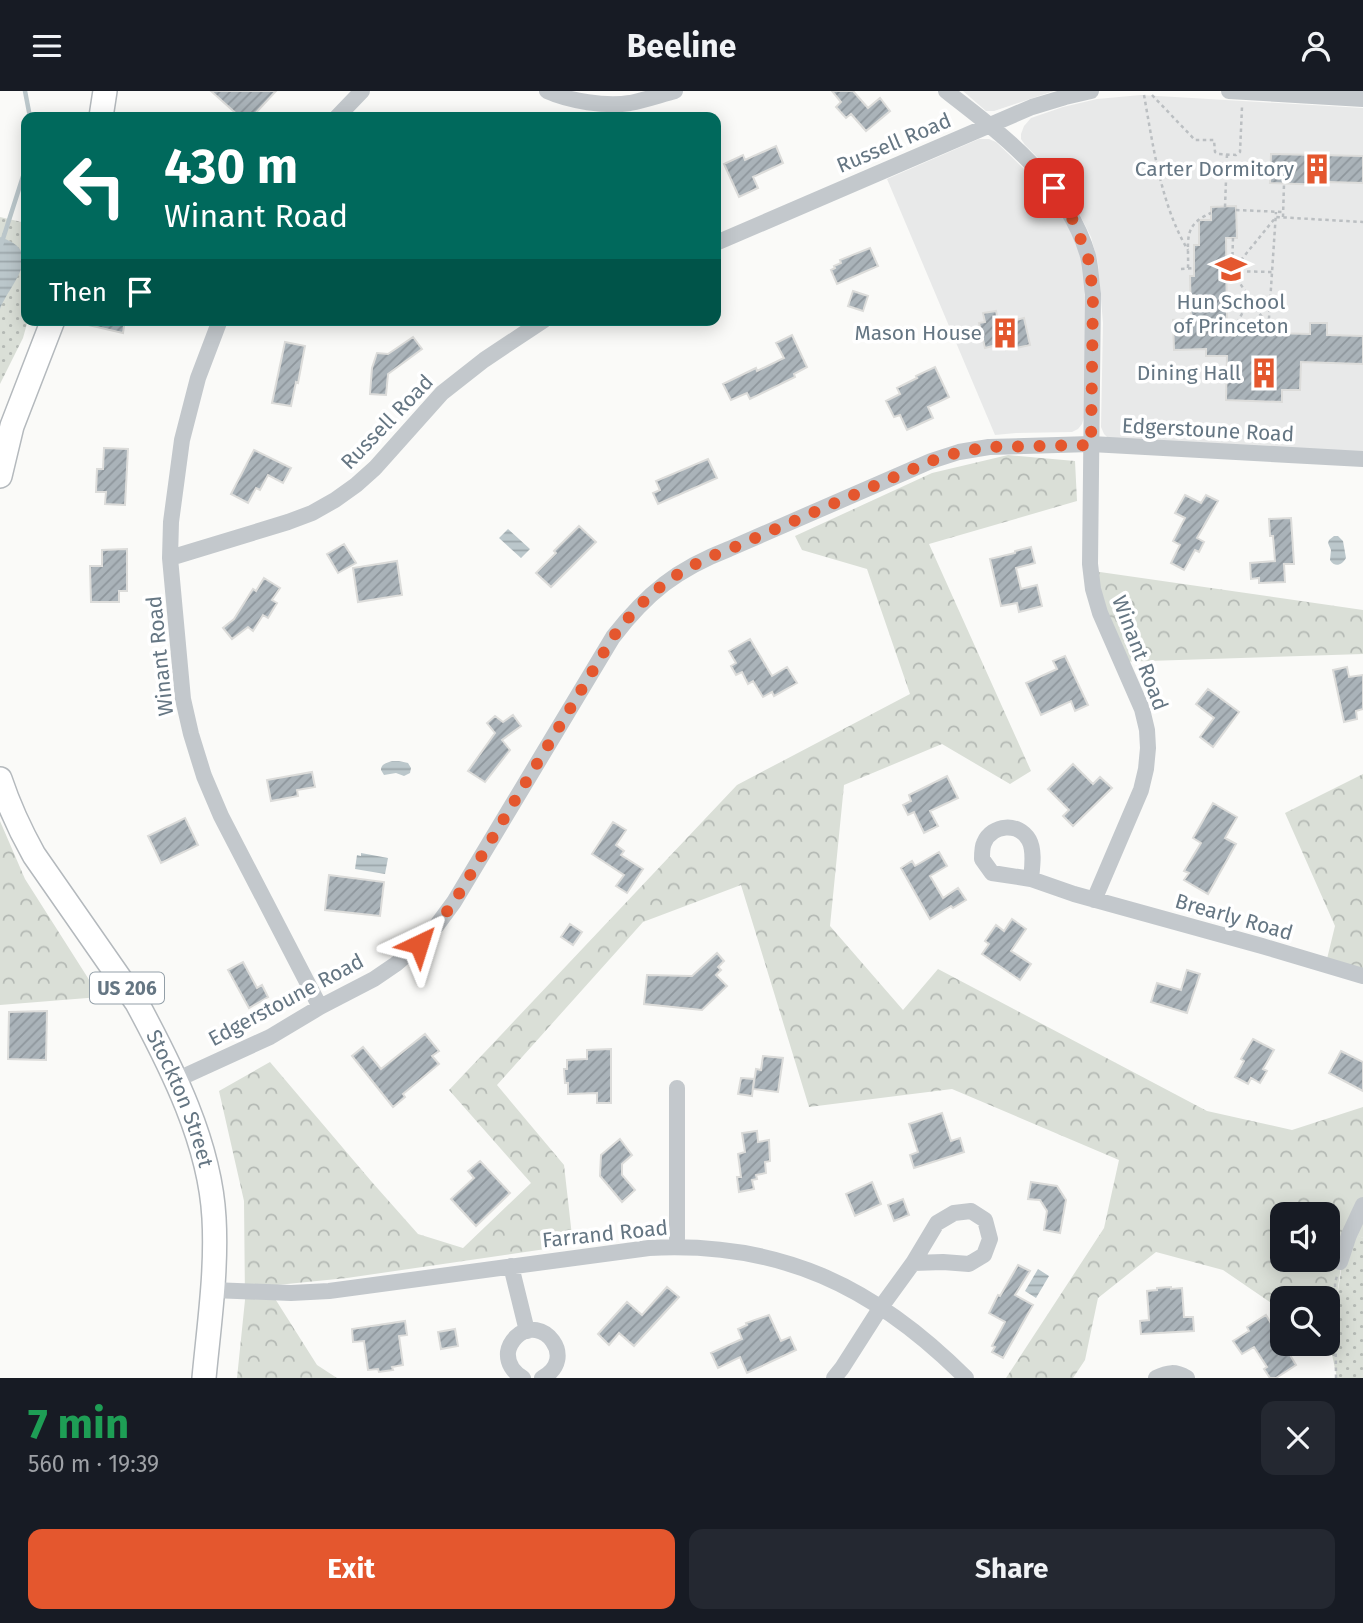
<!DOCTYPE html>
<html lang="en">
<head>
<meta charset="utf-8">
<style>
	body { margin:0; font-family:"Fira Sans",sans-serif; background:#242831; color:#f1f3f6; height:100vh; display:flex; flex-direction:column; font-size:26px; white-space:nowrap }
	* { box-sizing:border-box; margin:0 }
	p { font-size:23px; color:#9ea1a6 }
	.icon { flex:none; width:38px; height:38px; fill:none; stroke:currentColor; stroke-width:2; stroke-linecap:round; stroke-linejoin:round }
	.map { position:relative; height:1287px; overflow:hidden }
	.side { display:flex; flex-direction:column; background:#171b24; flex:1 }
	.side>* { flex:none }
	.banner { position:absolute; left:21px; top:21px; width:700px; height:214px; border-radius:14px; box-shadow:0 4px 18px #0003; background:#00695c; color:#fff; overflow:hidden }
	.tools { position:absolute; left:1270px; top:1111px; display:grid; gap:14px }
	.tools a { display:grid; place-items:center; width:70px; height:70px; border-radius:14px; background:#171b24; box-shadow:0 4px 18px #0003; font-size:35px }
	.pin { position:absolute; display:grid; place-items:center; width:60px; height:60px; color:#fff; margin:-30px; border-radius:14px; box-shadow:0 4px 10px #0006 }
	.me { position:absolute; width:77px; margin:-38px; rotate:41deg; stroke-linejoin:round; filter:drop-shadow(0 0 5px #0008) }
	.turn { display:flex; align-items:center; gap:24px; height:147px; padding:0 28px; font-size:32px }
	.turn .icon { width:91px; height:91px; stroke-width:2.5 }
	.turn b { display:block; font-size:49px; line-height:60px }
	.then { display:flex; align-items:center; height:66px; padding:0 28px; background:#0003; gap:14px; font-size:26px }
	.round { display:grid; place-items:center; flex:none; width:74px; height:74px; border-radius:14px; background:#242831 }
	.overview { display:flex; align-items:center; justify-content:space-between; height:119px; padding:0 28px }
	h1 { font-size:42px; font-weight:700; line-height:52px; color:#1e9e55 }
	.action { display:flex; gap:14px; margin-top:auto; padding:14px 28px }
	.action a { flex:1; height:80px; border-radius:14px; background:#e4572e; color:#fff; font-size:28px; font-weight:700; line-height:80px; text-align:center }
	.action a+a { background:#242831; color:#f1f3f6 }
	header { display:flex; justify-content:space-between; align-items:center; height:91px; padding:0 28px; background:#171b24; font-size:32px; font-weight:700 }
	.map>svg:first-child { display:block }
</style>
</head>
<body>
<header><svg class="icon" aria-label="menu" viewBox="0 0 24 24"><path d="M4 6h16M4 12h16M4 18h16"/></svg>Beeline<svg class="icon" aria-label="person" viewBox="0 0 24 24"><circle cx="12" cy="8" r="4"/><path d="M4 21q1-7 8-7t8 7"/></svg></header>
<div class="map">
<svg width="1363" height="1287" viewBox="0 0 1363 1287">
	<defs>
		<pattern id="forest-crowns" width="20" height="18" patternUnits="userSpaceOnUse" patternTransform="scale(1.75)"><rect width="20" height="18" fill="#dadfd7"/><path d="M2 6a3 3 0 1 1 6 0M12 15a3 3 0 1 1 6 0" fill="none" stroke="#b4b9b4"/></pattern>
		<pattern id="park-dots" width="8" height="8" patternUnits="userSpaceOnUse" patternTransform="scale(1.75)"><rect width="8" height="8" fill="#dadfd7"/><path d="M2 2h.1M6 6h.1" fill="none" stroke="#b4b9b4" stroke-width="1.8" stroke-linecap="round"/></pattern>
		<pattern id="water-rules" width="6" height="5" patternUnits="userSpaceOnUse" patternTransform="scale(1.75)"><rect width="6" height="5" fill="#bbc7cb"/><path d="M0 2.5h6" fill="none" stroke="#9ca6aa"/></pattern>
		<pattern id="building-hatch" width="6" height="6" patternUnits="userSpaceOnUse" patternTransform="scale(1.75)"><rect width="6" height="6" fill="#aab3b9"/><path d="M-1 1l2-2M0 6l6-6M5 7l2-2" fill="none" stroke="#8e969c"/></pattern>
	</defs>
	<rect width="100%" height="100%" fill="#fafaf8"/>
	<path fill="#e8e9e9" d="M963,0H1054L994,20H986Z
		M1141,4L1363,17V363L1108,347L1104,343L1101,336L1103,232L1098,172L1091,146L1079,122L1064,99L1047,76L1025,54L1021,48V43L1024,35L1031,27L1063,16L1097,8Z
		M979,48H989L996,51L1046,99L1067,131L1077,155L1085,182L1086,320L1082,333L1078,338L1072,341L1016,342L995,344L887,88Z"/>
	<path fill="url(#forest-crowns)" fill-rule="evenodd" d="M1008,364L1075,370L1077,410L929,453L1031,680L1010,693L942,653L844,694L830,835L903,919L938,878L1207,1020L1292,1039L1363,1016V1147L1346,1140L1330,1253L1328,1252V1208H1283V1220L1223,1179L1156,1161L1098,1207L1085,1269L1073,1287H1006L1104,1137L1119,1069L952,998L809,1016L741,794L643,831L497,994L564,1074L573,1154L347,1187L267,1195L317,1274L337,1287H237L245,1209L244,1110L219,1000L270,971L371,1090L418,1143L463,1157L531,1092L449,999L737,694L910,603L867,478L802,459L795,445L932,382ZM1283,1124H1328V1169H1283Z
		M1086,479L1363,519V563L1117,571Z
		M1363,683V890L1325,876L1335,835L1285,722Z
		M0,730L25,788L100,906L0,914Z"/>
	<path fill="url(#park-dots)" d="M0,126L26,132V229H28L23,247L0,293Z
		M1347,1139L1363,1147V1287H1337L1330,1254Z"/>
	<path fill="url(#water-rules)" d="M0,146C47,161 9,193 0,218Z
		M508,438L530,458L521,467L499,447Z
		M1334,445H1338L1343,450L1346,467C1342,474 1335,477 1330,469L1331,459L1328,452L1329,449Z
		M392,670H399L408,672L411,677L410,682L404,685L396,682L384,684L381,679C381,673 386,672 392,670Z
		M361,762L388,767L385,783L355,778L357,764L361,765Z
		M1038,1178L1049,1185L1036,1207L1025,1200Z"/>
	<g fill="none" stroke-linecap="round" stroke-linejoin="round">
		<path stroke="#bbc7cb" stroke-width="4.5" d="M25,0L30,26
			M0,157L26,76"/>
	</g>
	<path fill="url(#building-hatch)" stroke="#dcdcda" stroke-width="2" d="M211,0H276L252,26H240Z
		M832,0H853L868,17L880,7L890,20L866,40L851,23L846,27L836,16L841,11Z
		M776,55L783,72L753,86L758,97L739,106L724,73L743,64L745,69Z
		M1271,63L1363,65V92L1328,91V94L1270,92Z
		M1236,115L1237,147H1226L1227,241L1310,243V232H1327V244L1363,245V273L1301,271L1300,299H1282V311L1226,309L1227,265H1206V258L1174,259L1173,229L1191,228L1190,185H1194V154H1199V129H1211V116Z
		M870,157L878,175L837,193L831,179L835,177L834,175L841,172L840,169Z
		M853,200L868,205L863,220L848,215Z
		M996,220L999,233L1024,227L1030,254L1006,259L1004,252L985,257L979,232L985,231L983,222Z
		M88,229H125L123,242L88,234Z
		M792,244L807,276L794,283L795,286L750,308L747,302L731,309L723,293L756,277L757,280L784,267L776,252Z
		M413,246L422,258L388,283L386,304L370,303L372,277L377,262L388,263Z
		M285,251L305,255L298,292L296,291L291,315L272,312Z
		M935,276L949,306L928,316L933,327L907,339L900,324L894,326L886,310L900,303L897,297L917,287L916,285Z
		M104,357L128,358L125,414L105,413L106,401H96L97,378H103Z
		M254,359L291,377L283,392L268,384L260,399L256,397L248,412L231,403Z
		M708,368L717,387L658,413L653,402L660,399L656,390Z
		M1185,404L1201,412L1206,404L1218,410L1197,447L1204,451L1199,461L1195,459L1184,479L1171,472L1180,454L1173,450L1185,427L1175,422Z
		M1291,427L1294,473H1284L1285,491L1259,492V487L1251,488L1250,472L1275,470L1273,445H1270L1269,428Z
		M579,435L596,451L551,496L536,482L556,462L554,460Z
		M344,453L356,472L338,482L327,463Z
		M1031,456L1035,472L1016,477L1021,498L1037,494L1042,515L1019,521L1017,512L1001,515L990,468L1015,462V460Z
		M127,458V500H119V511H91L90,475H102V459Z
		M397,470L402,504L358,511L353,477Z
		M264,487L280,497L272,509L277,512L268,527L263,524L253,540L248,536L232,548L223,537L234,528L253,498L256,500Z
		M750,548L772,585L787,576L797,592L774,605L772,601L763,606L753,590L748,593L742,581L736,584L731,575L736,572L729,560Z
		M1065,565L1088,614L1075,620L1071,610L1041,624L1026,592L1057,578L1053,570Z
		M1347,576L1349,586L1363,584V618L1356,620L1357,628L1344,631L1333,579Z
		M1208,598L1239,621L1213,656L1200,646L1214,627L1196,613Z
		M513,624L521,635L502,649L510,659L485,691L468,680L495,642L487,632L495,625L503,631Z
		M1073,673L1093,693L1100,686L1112,697L1073,735L1063,725L1069,719L1048,698Z
		M312,681L315,696L297,699L298,705L271,710L267,689Z
		M947,685L958,707L930,720L938,735L924,742L914,721L908,724L903,714L911,710L909,704Z
		M1213,712L1237,726L1225,747L1236,753L1208,803L1184,789L1189,782L1184,780L1201,752L1193,747Z
		M185,727L198,754L161,772L148,745Z
		M613,731L626,739L616,754L624,760L621,764L643,778L627,802L616,795L624,784L592,763Z
		M939,761L947,775L930,785L943,807L958,797L966,809L953,817L951,815L930,828L901,777L912,770L915,775Z
		M329,784L384,791L380,825L325,819Z
		M1012,828L1026,838L1011,860L1031,873L1020,889L982,863L989,853L985,850L996,834L1004,840Z
		M570,833L582,841L573,854L561,846Z
		M717,862L724,870L718,876L721,879L716,884L727,895L702,919L644,913L647,884L692,885Z
		M243,871L257,897L262,894L268,906L249,917L228,879Z
		M1187,879L1200,883L1187,922L1151,911L1157,892L1181,899Z
		M47,920L46,969L8,968L9,921Z
		M425,943L439,960L432,965L439,973L403,1003L405,1006L393,1016L352,965L363,956L381,978Z
		M1253,948L1274,959L1263,978L1267,980L1260,992L1251,987L1248,993L1235,986L1244,970L1241,968Z
		M611,958V1012H597V1002L568,1003V992H565L564,978H567V969L587,968V959Z
		M1341,960L1363,971V1000L1329,982Z
		M763,965L783,967L778,1001L753,998L756,978L761,979Z
		M741,987L754,988L752,1005L738,1003Z
		M942,1022L951,1050L960,1047L964,1061L914,1077L910,1064L918,1061L909,1033Z
		M757,1040L758,1051L769,1049L770,1070L765,1071L766,1082L756,1084L757,1088L752,1089L754,1098L739,1101L737,1086H741L738,1063L745,1061L742,1042Z
		M620,1048L632,1064L622,1073V1084L635,1099L622,1111L600,1085L601,1064Z
		M480,1070L510,1102L476,1135L451,1108L474,1087L468,1080Z
		M872,1091L881,1113L855,1125L846,1103Z
		M1031,1091L1057,1095L1066,1109L1060,1142L1044,1139L1047,1120L1040,1109L1028,1108Z
		M903,1108L909,1124L894,1130L888,1114Z
		M1018,1174L1030,1180L1015,1204L1033,1214L1003,1267L992,1261L995,1256L992,1255L1005,1231L989,1222L998,1204L1000,1205Z
		M667,1196L679,1206L634,1255L619,1242L609,1254L598,1243L627,1211L642,1224Z
		M1171,1196V1198L1182,1197L1184,1226H1193L1194,1240L1141,1243L1140,1230L1149,1229L1147,1200L1157,1199V1197Z
		M769,1224L781,1250L790,1246L796,1259L747,1282L740,1266L718,1277L711,1262L742,1248L738,1238L747,1234L746,1232Z
		M1266,1224L1296,1274L1276,1287H1270L1264,1278L1267,1276L1254,1256L1242,1263L1233,1250L1249,1240L1247,1236Z
		M405,1230L407,1244L399,1245L403,1274L392,1276L393,1279L379,1281L378,1278L368,1279L364,1250L353,1251L352,1238Z
		M455,1238L458,1255L441,1258L438,1241Z"/>
	<g fill="none" stroke-linecap="round" stroke-linejoin="round">
		<g stroke="#b4b9bd" stroke-width="26">
			<g id="highway">
				<path d="M101,26L105,0"/>
				<path d="M0,385L12,335L53,229"/>
				<path id="s1" d="M0,688C9,715 20,739 34,764L137,912C172,977 210,1052 214,1127C217,1180 209,1234 204,1287"/>
			</g>
		</g>
		<path stroke="#bbbfc2" stroke-width="2.5" stroke-dasharray="3.5 3.5" stroke-linecap="butt" d="M1144,4C1153,54 1161,115 1188,159
			M1152,4L1195,49H1214L1215,61L1218,63L1236,64L1240,61L1242,16
			M1225,116L1227,63
			M1236,119L1283,121
			M1283,126L1284,93
			M1233,147L1232,180L1269,237
			M1188,177C1189,150 1182,134 1211,122
			M1181,178L1194,177
			M1226,180L1272,181
			M1232,180L1276,126L1363,131
			M1268,242L1276,121
			M1227,244L1236,245
			M1231,244L1250,207
			M1336,1287L1335,1192L1337,1185"/>
		<path stroke="#c3c8cc" stroke-width="16" d="M547,0C569,10 606,16 630,12C645,9 660,4 675,0
			M946,0C1003,44 1067,92 1088,165C1091,177 1091,190 1093,203L1090,473L1093,498L1100,522L1142,618L1147,639L1148,657L1146,678L1141,699L1094,809
			M1229,0L1363,8
			M337,26L362,0
			M716,152L1032,16L1065,6L1091,0
			M220,229L198,287L182,349L171,431L170,467L183,608L191,643L204,685L221,725L320,916
			M170,467L288,431L312,422L335,409L356,394L375,377L442,302L484,269L544,229
			M1031,788L992,782L982,768C982,763 982,756 984,752C992,733 1019,731 1029,749C1035,760 1032,777 1031,788L1074,803L1262,855L1363,885
			M176,989L270,946L320,916L374,888L396,873L419,853L437,834L454,811L613,546C647,502 677,478 729,458L931,370L959,361L989,356L1091,353L1363,368
			M677,1156V997
			M1340,1171L1349,1144L1363,1114
			M511,1175L527,1240
			M212,1199L291,1202L329,1200L649,1157C780,1150 874,1195 966,1287
			M523,1287C513,1281 507,1272 508,1261C509,1255 512,1250 516,1246C542,1221 579,1268 542,1287
			M834,1287L842,1277L881,1216L913,1172L943,1171L969,1173L984,1164L990,1148L985,1129L971,1120L954,1122L937,1132L913,1172
			M1156,1287C1168,1281 1175,1280 1187,1287"/>
		<use href="#highway" stroke="#fff" stroke-width="23"/>
	</g>
	<g fill="none" stroke-linecap="round" stroke-linejoin="round">
		<path stroke="#e4572e" stroke-width="12" stroke-dasharray="0 21.6" d="M419,853L437,834L454,811L613,546C646,502 678,477 730,458L931,370L959,361L989,356L1091,354L1093,202L1088,166L1069,120L1054,97"/>
	</g>
	<defs>
		<g id="building-bare" transform="scale(2.415)"><path d="M-4-6H4V6H1V3H-1V6H-4ZM-2.5-4.3h1.7v1.8h-1.7ZM.8-4.3h1.7v1.8H.8ZM-2.5-1h1.7V.8h-1.7ZM.8-1h1.7V.8H.8Z" fill="#e4572e" stroke="#fff" stroke-width="2.5" paint-order="stroke"/></g>
		<g id="school-bare" transform="scale(2.415)"><path d="M0-5L7-2L0 1L-7-2ZM-4 1L0 2.5L4 1V4Q0 6-4 4Z" fill="#e4572e" stroke="#fff" stroke-width="2.5" paint-order="stroke"/></g>
	</defs>
	<g fill-rule="evenodd">
		<use href="#building-bare" x="1317" y="78"/>
		<use href="#school-bare" x="1231" y="178"/>
		<use href="#building-bare" x="1005" y="242"/>
		<use href="#building-bare" x="1264" y="282"/>
	</g>
	<g text-anchor="middle" stroke-width="7" stroke-linejoin="round" paint-order="stroke">
		<rect fill="#fff" stroke="#939fa8" stroke-width="2" x="90" y="881.5" width="74" height="31" rx="5"/>
		<g font-size="19" font-weight="bold" fill="#657683">
			<text x="127" y="904">US 206</text>
		</g>
		<g font-size="21" fill="#657683" stroke="#fff">
			<text transform="translate(894 52) rotate(-23)" y="7">Russell Road</text>
			<text transform="translate(387 331) rotate(-46)" y="7">Russell Road</text>
			<text transform="translate(1208 339) rotate(3)" y="7">Edgerstoune Road</text>
			<text transform="translate(1140 562) rotate(69)" y="7">Winant Road</text>
			<text transform="translate(160 565) rotate(-96)" y="7">Winant Road</text>
			<text transform="translate(1234 826) rotate(16)" y="7">Brearly Road</text>
			<text transform="translate(286 909) rotate(-28)" y="7">Edgerstoune Road</text>
			<text dy="7" stroke="none"><textPath href="#s1" startOffset="369">Stockton Street</textPath></text>
			<text transform="translate(605 1143) rotate(-6)" y="7">Farrand Road</text>
		</g>
		<g font-size="21" fill="#657683" stroke="#fff" text-anchor="end">
			<text x="1294" y="85">Carter Dormitory</text>
			<text x="1231" y="218" text-anchor="middle">Hun School<tspan x="1231" dy="24">of Princeton</tspan></text>
			<text x="982" y="249">Mason House</text>
			<text x="1241" y="289">Dining Hall</text>
		</g>
	</g>
</svg>
<div class="tools">
<a><svg class="icon" aria-label="sound" viewBox="0 0 24 24"><path d="M4 9h4l5-4v14l-5-4H4zM17 9q2 3 0 6"/></svg></a>
<a><svg class="icon" aria-label="search" viewBox="0 0 24 24"><circle cx="10" cy="10" r="6"/><path d="M15 15l6 6"/></svg></a>
</div>
<div class="pin" style="left:1054px;top:97px;background:#d93025"><svg class="icon" aria-label="arrive" viewBox="0 0 24 24"><path d="M6 21V4h12l-3 4 3 4H6"/></svg></div>
<svg class="me" style="left:419px;top:853px" viewBox="-20 -20 40 40"><path d="M0-17L14 15 0 8-14 15z" fill="#e4572e" stroke="#fff" stroke-width="4"/></svg>
<div class="banner">
<div class="turn"><svg class="icon" aria-label="left" viewBox="0 0 24 24"><path d="M17 20v-9H6M10 6l-5 5 5 5"/></svg><div><b>430 m</b>Winant Road</div></div>
<div class="then">Then<svg class="icon" aria-label="arrive" viewBox="0 0 24 24"><path d="M6 21V4h12l-3 4 3 4H6"/></svg></div>
</div>
</div>
<section class="side">
<div class="overview"><div><h1>7 min</h1><p>560 m · 19:39</p></div><a class="round"><svg class="icon" aria-label="close" viewBox="0 0 24 24"><path d="M6 6l12 12M18 6L6 18"/></svg></a></div>
<div class="action"><a>Exit</a><a>Share</a></div>
</section>
</body>
</html>
